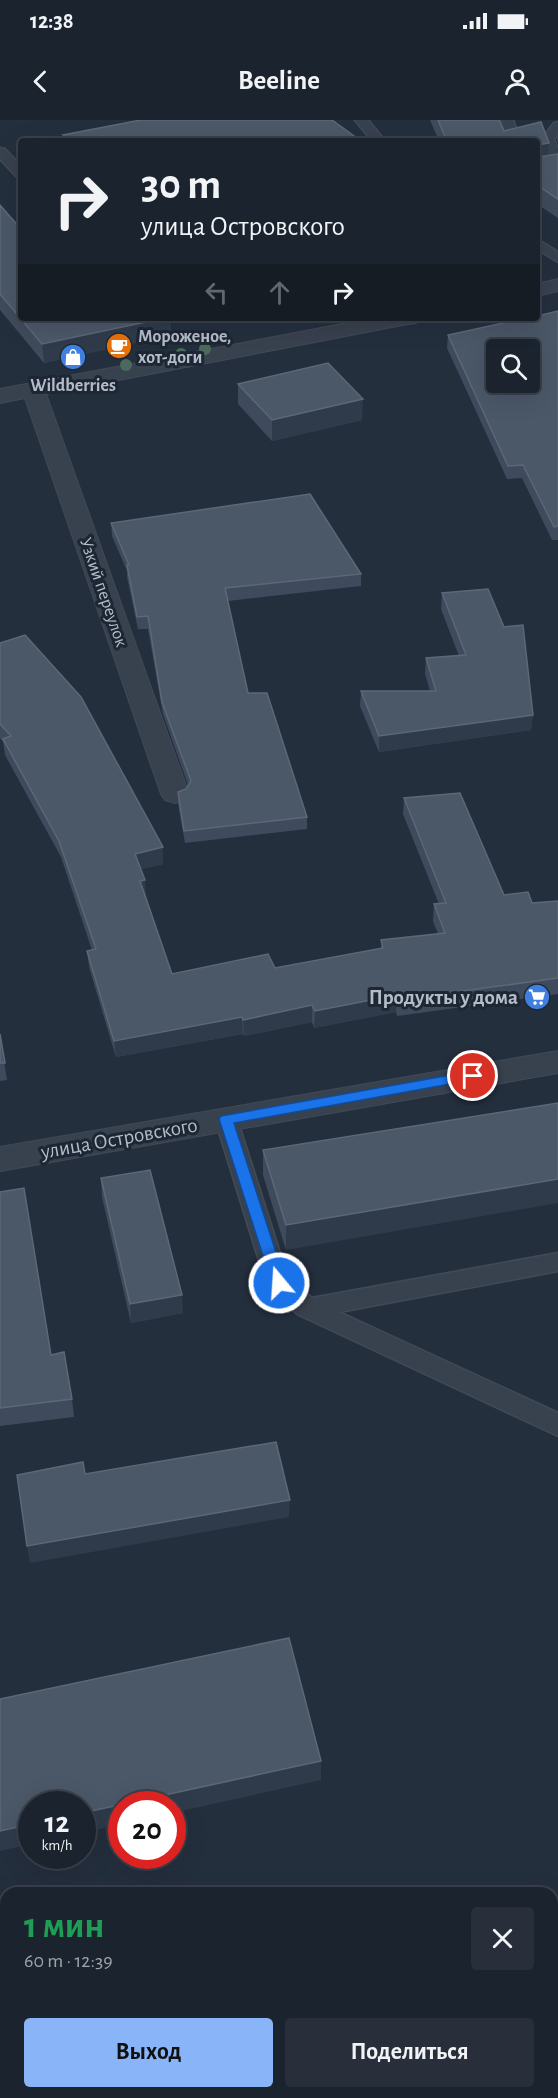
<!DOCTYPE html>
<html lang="ru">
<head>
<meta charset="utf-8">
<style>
	body { margin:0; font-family:"Alegreya Sans",sans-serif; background:#282f3a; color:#f1f3f6; height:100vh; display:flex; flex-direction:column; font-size:22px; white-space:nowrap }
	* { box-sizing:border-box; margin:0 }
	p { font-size:20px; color:#a0a4aa }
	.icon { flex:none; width:33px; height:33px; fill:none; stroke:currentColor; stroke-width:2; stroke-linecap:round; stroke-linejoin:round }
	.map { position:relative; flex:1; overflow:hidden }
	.drawer { position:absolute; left:0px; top:1767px; width:558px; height:212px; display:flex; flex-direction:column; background:#1b232e; border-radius:18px 18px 0 0; box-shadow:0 6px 24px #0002,0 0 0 2px #39404a }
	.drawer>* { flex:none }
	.banner { position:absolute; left:18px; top:18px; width:522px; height:183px; border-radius:6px; box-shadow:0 6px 24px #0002,0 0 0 2px #39404a; background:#1b232e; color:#f1f3f6; overflow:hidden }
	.fabs { position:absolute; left:486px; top:219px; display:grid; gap:12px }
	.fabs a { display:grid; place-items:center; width:54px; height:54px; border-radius:6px; background:#1b232e; box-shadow:0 6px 24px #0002,0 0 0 2px #39404a; font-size:30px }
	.speed { position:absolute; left:18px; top:1671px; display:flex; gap:12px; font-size:30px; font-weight:700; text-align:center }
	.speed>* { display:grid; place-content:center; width:78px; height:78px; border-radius:50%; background:#1b232e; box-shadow:0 6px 24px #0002,0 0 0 2px #39404a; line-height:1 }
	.speed small { font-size:15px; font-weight:400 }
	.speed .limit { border:9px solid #d22; background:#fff; color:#111 }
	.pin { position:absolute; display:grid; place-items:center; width:51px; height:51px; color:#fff; margin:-26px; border:3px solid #fff; border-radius:50%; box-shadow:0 2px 6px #0007 }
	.me { position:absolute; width:66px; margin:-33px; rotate:342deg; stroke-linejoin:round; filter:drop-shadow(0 0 4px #0008) }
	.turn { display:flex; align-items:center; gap:21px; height:126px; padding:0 24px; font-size:27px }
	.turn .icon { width:78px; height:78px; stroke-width:2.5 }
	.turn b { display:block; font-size:42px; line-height:51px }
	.lanes { display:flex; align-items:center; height:57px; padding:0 24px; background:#0003; justify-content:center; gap:30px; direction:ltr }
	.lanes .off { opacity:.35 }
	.round { display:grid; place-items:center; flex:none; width:63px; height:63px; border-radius:6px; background:#282f3a }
	.overview { display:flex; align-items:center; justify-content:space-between; height:102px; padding:0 24px }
	h1 { font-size:36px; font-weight:600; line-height:45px; color:#1e9e55 }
	.cta { display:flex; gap:12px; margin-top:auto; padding:12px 24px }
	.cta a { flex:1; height:69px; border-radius:6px; background:#8ab4f8; color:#111; font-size:24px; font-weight:600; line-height:69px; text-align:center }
	.cta a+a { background:#282f3a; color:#f1f3f6 }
	.status { display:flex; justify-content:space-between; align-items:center; height:42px; padding:0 30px; background:#1b232e; direction:ltr }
	.status svg { height:16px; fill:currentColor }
	header { display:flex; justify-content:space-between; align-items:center; height:78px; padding:0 24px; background:#1b232e; font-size:27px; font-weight:600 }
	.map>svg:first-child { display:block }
</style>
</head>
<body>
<div class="status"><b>12:38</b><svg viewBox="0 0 49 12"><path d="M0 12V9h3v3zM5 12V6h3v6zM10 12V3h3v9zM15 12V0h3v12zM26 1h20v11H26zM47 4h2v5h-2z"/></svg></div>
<header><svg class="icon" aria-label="back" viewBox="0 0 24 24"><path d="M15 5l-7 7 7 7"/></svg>Beeline<svg class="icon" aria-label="person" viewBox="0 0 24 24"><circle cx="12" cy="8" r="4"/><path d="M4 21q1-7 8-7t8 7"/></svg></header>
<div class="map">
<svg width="558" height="1978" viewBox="0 0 558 1978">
	<rect width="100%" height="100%" fill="#242f3e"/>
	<path fill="#263c3f" d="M509,1972L511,1978H200L199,1973Z"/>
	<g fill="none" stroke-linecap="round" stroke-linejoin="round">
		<g stroke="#414a57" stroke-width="3">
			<path id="service" d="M355,0H368L385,21H372Z
				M501,0H513L521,21H509Z
				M558,2V15L554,19L558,29V49L537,52V44L550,42L542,19L554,3Z
				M0,28L5,29L21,46V57L16,56L0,39Z
				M537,119L558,132V142L537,129Z
				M226,991L234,993L237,999L288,1158L312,1178L558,1133V1151L339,1192L558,1293V1316L299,1195L269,1170L266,1163L215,999L218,993Z"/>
		</g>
		<g stroke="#414a57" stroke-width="2">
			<path id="minor" d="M558,159V171L537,176V164Z
				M374,198H419L416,203L408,204L46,274L189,674L185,680L175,683L165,680L161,674L25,278L0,283V269Z
				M558,931V953L0,1051V1027Z"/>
		</g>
		<use href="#service" fill="#38414e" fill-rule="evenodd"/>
		<use href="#minor" fill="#38414e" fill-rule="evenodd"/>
	</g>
	<g fill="#4b6a5d">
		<circle cx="205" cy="229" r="6"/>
		<circle cx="181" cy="234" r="6"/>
		<circle cx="155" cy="239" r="6"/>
		<circle cx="126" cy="245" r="6"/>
	</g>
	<path fill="#3f4b5c" d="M430,0H499L504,11L549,23L547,35L558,34V98L537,84V21H439Z
		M558,4V23L557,20Z
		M63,15L361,21H64Z
		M0,85L21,198H170L171,215L44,243L0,190Z
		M558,191V420H552L522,358L507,359L447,228L448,215Z
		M238,264L362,300L272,321L238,284Z
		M111,403L361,454V466L228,481L248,573L307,697V709L185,723L178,684V672L186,669L188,665L163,594L148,509H138L127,457V451L112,416Z
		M442,473L533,595L531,610L379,632L360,586L361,571H430L425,554L426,538L459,536L441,489Z
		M0,523L163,744L141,749L146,776L172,854L275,848L381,829V820L438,814L433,801L434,784H439L403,694L404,678L504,775L532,783L558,781V874L397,896L396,892L314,908L312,902L244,916L243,914L116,937L89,847L87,831L92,830L61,737L5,635L3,622L0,618Z
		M0,914L7,960L0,961Z
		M558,983L286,1130L263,1055V1030Z
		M101,1058L183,1193L131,1203L102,1077Z
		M0,1072L51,1235L72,1279L74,1297L0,1306Z"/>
	<path fill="#2f3b4b" d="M549,23L547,40L537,42V25Z
		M165,198H170L171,215L44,243L42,224Z
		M363,279L362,300L272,321V300Z
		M533,595L531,610L379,632V616Z
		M163,727V744L136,750L135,734Z
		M145,760L146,776L140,761Z
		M397,875L396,892L314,908L315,891Z
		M312,885V902L244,916L243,900Z
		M242,897L243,914L116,937L114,921Z
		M558,1059V1083L286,1130V1105Z
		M182,1175L183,1193L131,1203L130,1184Z
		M290,1380L289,1397L30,1443L27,1426Z
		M321,1641V1660L172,1693V1684H122V1704L82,1713V1693Z
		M32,1704V1724L0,1731V1711Z"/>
	<path fill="#4b5868" stroke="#5c6777" stroke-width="1.5" fill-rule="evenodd" d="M141,0H332L361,21H72L63,15Z
		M438,0H499L504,11L541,2L549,23L537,25V21H447Z
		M558,34V79L537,65V35L539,37Z
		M0,85L21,109V198H165L42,224L0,174Z
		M558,191V406L554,407L523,345L508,346L448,215L526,198H537V196ZM496,230H530V262H496Z
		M328,243L363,279L272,300L238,264Z
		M310,374L361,454L225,468L248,573H267L307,697L184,711L178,672L186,669L191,661L162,582L148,496L137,497L127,445H129L111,403Z
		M488,469L504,507L523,505L533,595L379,616L361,571H436L426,538L466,535L442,473Z
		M25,515L81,577L163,727L135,734L145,760L140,761L172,854L268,834L275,848L383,828L381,820L445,813L434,784L446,783L404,678L460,673L504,775L528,772L532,783L558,781V858L398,880L397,875L315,891L312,885L243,900L242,897L114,921L87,831L96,829L59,721L3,619L11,616L0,604V523Z
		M0,914L5,943H0Z
		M558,983V1059L286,1105L263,1030Z
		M150,1050L182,1175L130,1184L101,1058Z
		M24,1068L51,1235L64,1232L72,1279L0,1288V1072Z
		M276,1322L290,1380L27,1426L17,1355L83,1342L85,1354Z
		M289,1518L321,1641L82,1693V1684H32V1704L0,1711V1579Z"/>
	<path fill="#1a73e8" stroke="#114b97" stroke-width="1.5" d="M473,951L480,956L478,959L234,1003L286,1163L284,1167H273L219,999L221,996Z"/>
	<defs>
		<g id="cafe-disc" transform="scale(1.35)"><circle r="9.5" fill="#e8710a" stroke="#1d2633"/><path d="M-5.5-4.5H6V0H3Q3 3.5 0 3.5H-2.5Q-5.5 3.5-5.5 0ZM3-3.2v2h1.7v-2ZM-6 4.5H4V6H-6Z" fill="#fff"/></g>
		<g id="shop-disc" transform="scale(1.35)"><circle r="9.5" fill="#3f7fe0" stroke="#1d2633"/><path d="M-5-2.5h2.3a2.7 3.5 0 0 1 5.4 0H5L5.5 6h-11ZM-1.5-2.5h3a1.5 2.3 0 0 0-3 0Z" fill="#fff"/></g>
		<g id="supermarket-disc" transform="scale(1.35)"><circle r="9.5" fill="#3f7fe0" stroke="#1d2633"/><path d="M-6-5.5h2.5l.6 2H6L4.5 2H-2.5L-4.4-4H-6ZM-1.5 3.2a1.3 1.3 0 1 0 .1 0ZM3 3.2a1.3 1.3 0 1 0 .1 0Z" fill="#fff"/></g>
	</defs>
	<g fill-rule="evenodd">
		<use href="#cafe-disc" x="119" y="226"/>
		<use href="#shop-disc" x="73" y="237"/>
		<use href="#supermarket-disc" x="537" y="877"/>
	</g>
	<g text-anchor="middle" stroke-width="6" stroke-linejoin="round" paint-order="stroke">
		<g font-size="18" font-weight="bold" fill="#b4bcc9" stroke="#1d2633" text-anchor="start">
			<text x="138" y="222">Мороженое,<tspan x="138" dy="21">хот-доги</tspan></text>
			<text x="73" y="271" text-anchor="middle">Wildberries</text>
		</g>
		<g font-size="18" fill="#b4bcc9" stroke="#1d2633">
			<text transform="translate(104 472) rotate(71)" y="6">Узкий переулок</text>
		</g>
		<g font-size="21" font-weight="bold" fill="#b4bcc9" stroke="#1d2633" text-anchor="end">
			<text x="518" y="884">Продукты у дома</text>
		</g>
		<g font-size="21" fill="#b4bcc9" stroke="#1d2633">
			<text transform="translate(119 1018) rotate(-10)" y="7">улица Островского</text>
		</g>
	</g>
</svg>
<div class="fabs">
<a><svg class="icon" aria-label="search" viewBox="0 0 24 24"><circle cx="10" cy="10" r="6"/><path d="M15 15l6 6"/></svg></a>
</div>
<div class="speed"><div>12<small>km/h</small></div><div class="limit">20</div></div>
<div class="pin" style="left:473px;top:956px;background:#d93025"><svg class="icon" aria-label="arrive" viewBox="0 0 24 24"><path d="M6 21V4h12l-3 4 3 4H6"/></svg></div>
<svg class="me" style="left:279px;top:1163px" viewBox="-20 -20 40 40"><circle r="17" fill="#1a73e8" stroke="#fff" stroke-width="3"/><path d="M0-11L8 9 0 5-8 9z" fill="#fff"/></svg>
<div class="banner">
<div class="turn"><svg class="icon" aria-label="right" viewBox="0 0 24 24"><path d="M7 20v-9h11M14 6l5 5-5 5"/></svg><div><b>30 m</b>улица Островского</div></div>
<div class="lanes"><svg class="icon off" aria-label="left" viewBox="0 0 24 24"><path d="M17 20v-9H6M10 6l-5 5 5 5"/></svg><svg class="icon off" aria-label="ahead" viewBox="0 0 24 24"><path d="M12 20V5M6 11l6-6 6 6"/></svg><svg class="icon" aria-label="right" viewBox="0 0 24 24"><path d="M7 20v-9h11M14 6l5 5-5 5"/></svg></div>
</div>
<section class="drawer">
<div class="overview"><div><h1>1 мин</h1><p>60 m · 12:39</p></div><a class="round"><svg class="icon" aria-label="close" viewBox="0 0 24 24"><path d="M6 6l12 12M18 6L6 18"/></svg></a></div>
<div class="cta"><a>Выход</a><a>Поделиться</a></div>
</section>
</div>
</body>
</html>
